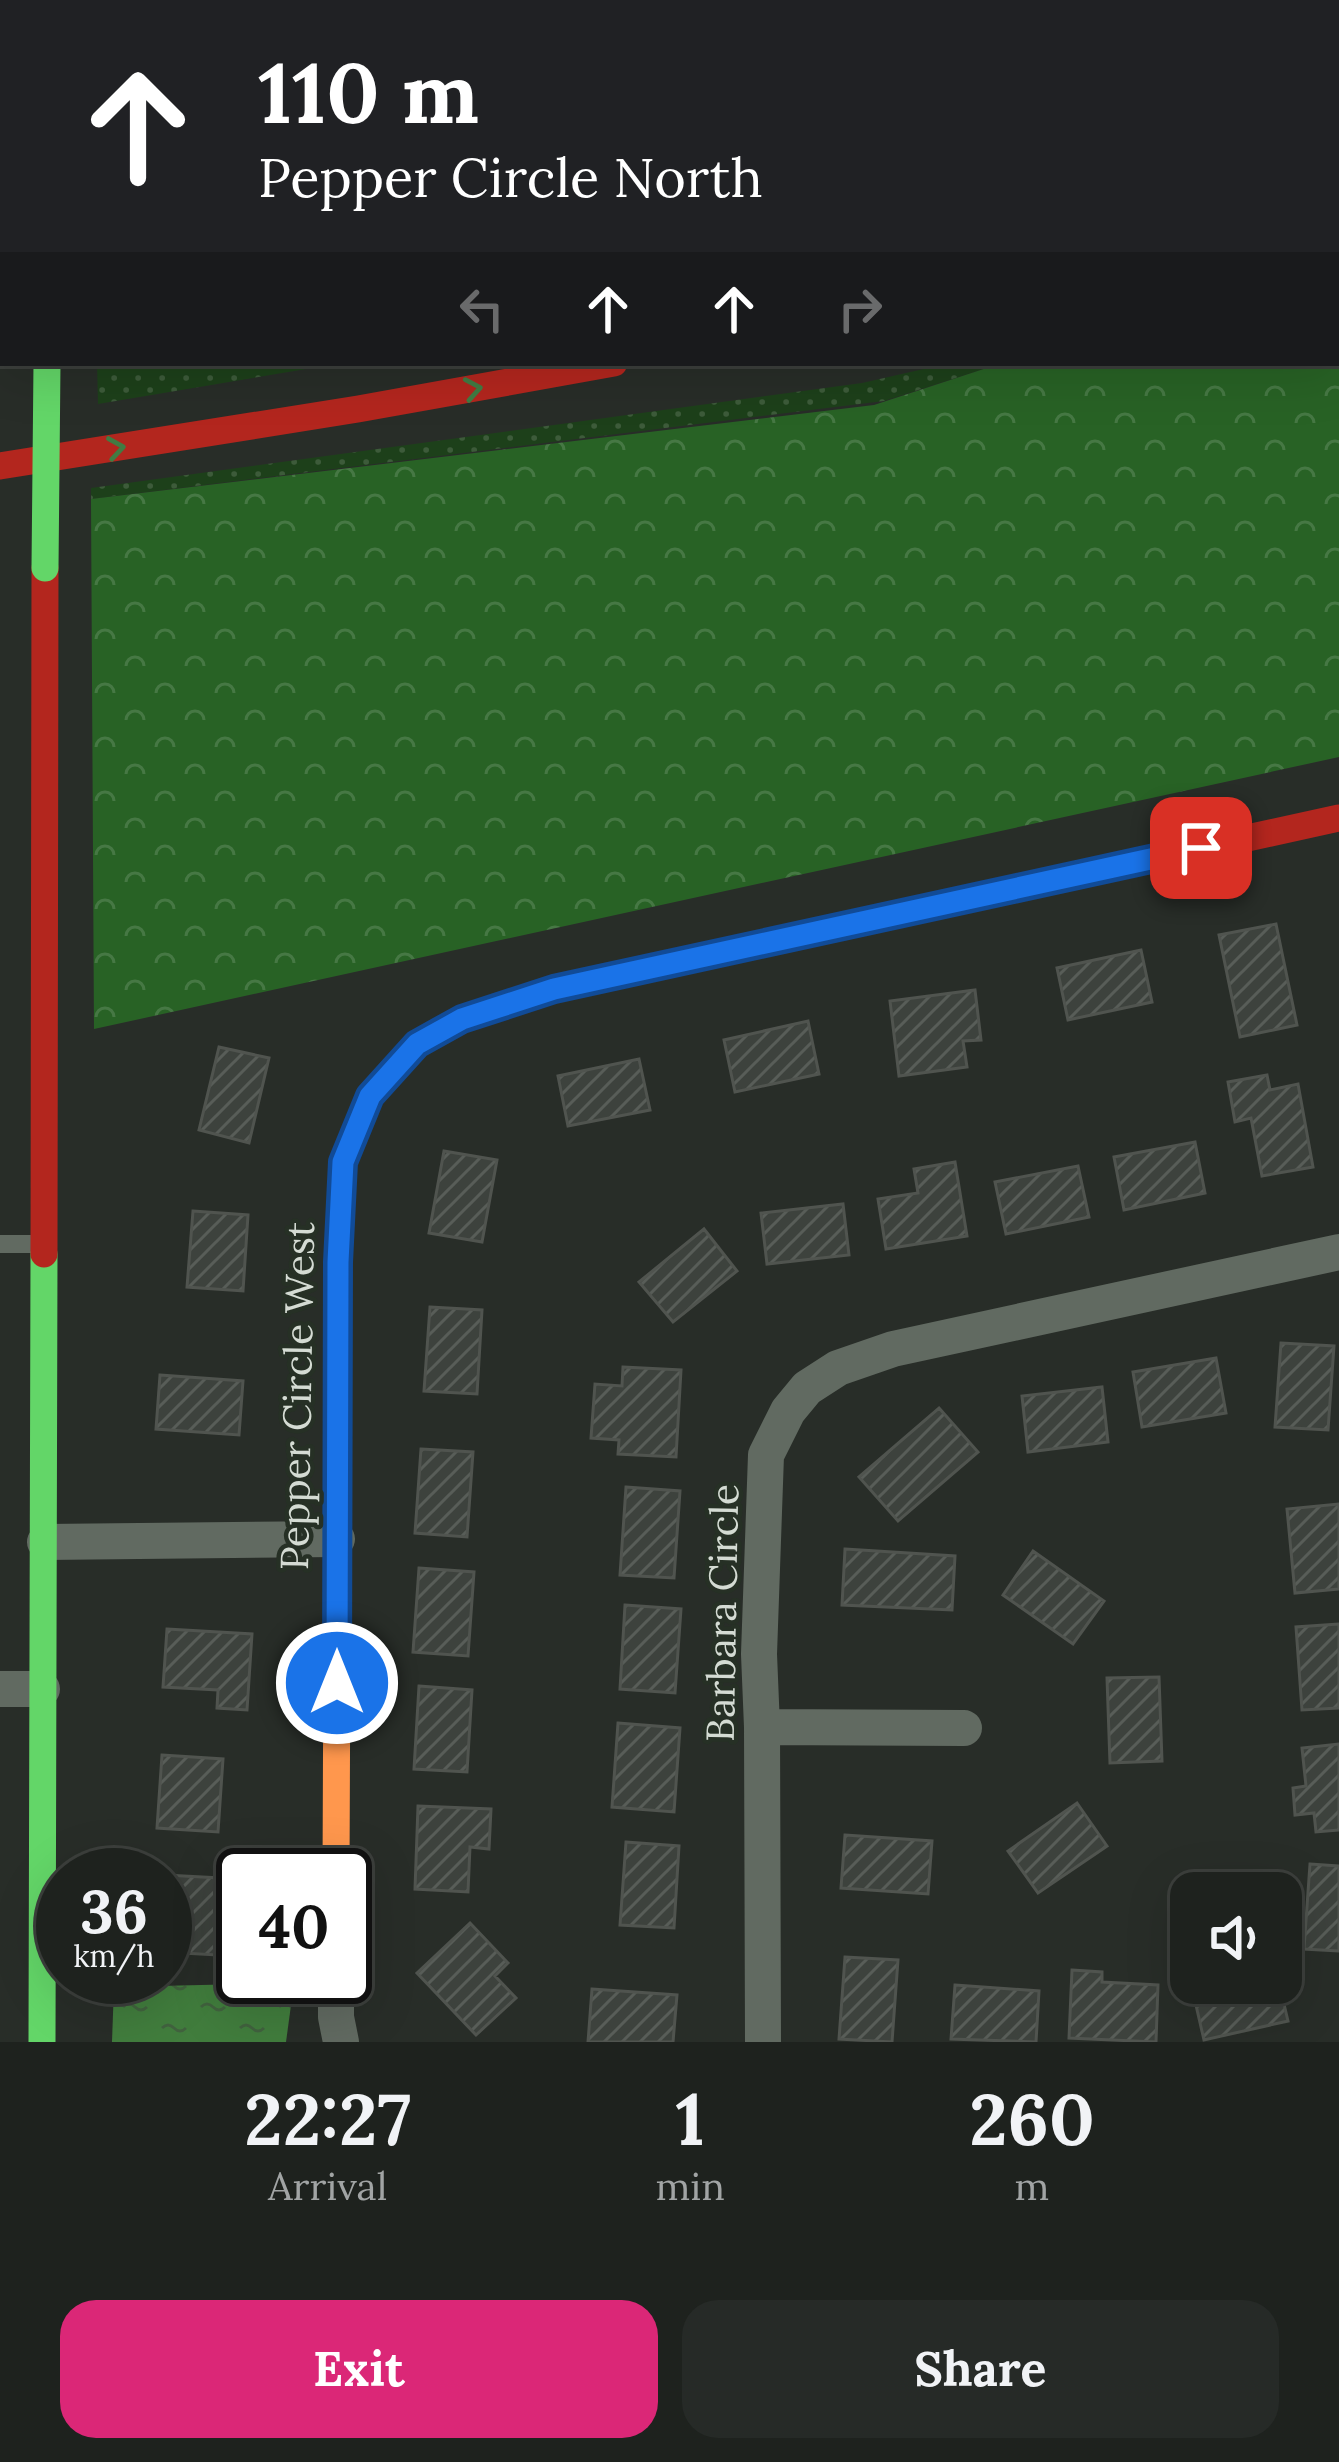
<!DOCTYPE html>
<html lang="en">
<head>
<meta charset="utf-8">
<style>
	body { margin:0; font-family:Lora,serif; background:#262a27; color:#f1f3f6; height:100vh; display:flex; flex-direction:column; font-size:45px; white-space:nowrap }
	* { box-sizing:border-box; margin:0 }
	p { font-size:39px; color:#a1a4a4 }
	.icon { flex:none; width:66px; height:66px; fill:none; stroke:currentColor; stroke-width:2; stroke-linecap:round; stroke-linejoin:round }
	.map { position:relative; height:2042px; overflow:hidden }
	.side { display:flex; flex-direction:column; background:#1e221e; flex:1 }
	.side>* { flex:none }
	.top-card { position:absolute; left:0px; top:0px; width:1341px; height:366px; box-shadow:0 12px 48px #0002,0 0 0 3px #3c3f3c; background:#202124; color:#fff; overflow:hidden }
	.tools { position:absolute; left:1170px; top:1872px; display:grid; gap:24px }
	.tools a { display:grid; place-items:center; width:132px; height:132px; border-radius:24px; background:#1e221e; box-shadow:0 12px 48px #0002,0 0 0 3px #3c3f3c; font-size:60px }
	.speed { position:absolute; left:36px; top:1848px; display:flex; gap:24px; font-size:60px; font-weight:700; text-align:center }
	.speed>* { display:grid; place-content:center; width:156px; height:156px; border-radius:50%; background:#1e221e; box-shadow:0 12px 48px #0002,0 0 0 3px #3c3f3c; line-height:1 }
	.speed small { font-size:30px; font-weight:400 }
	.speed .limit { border:6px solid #111; border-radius:18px; background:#fff; color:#111 }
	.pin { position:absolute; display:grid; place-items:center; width:102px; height:102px; color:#fff; margin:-51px; border-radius:24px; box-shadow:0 6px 18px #0006 }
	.me { position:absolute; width:132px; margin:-66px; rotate:0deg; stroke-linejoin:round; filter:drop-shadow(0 0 9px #0008) }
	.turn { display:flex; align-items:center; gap:42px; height:252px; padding:0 60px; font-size:54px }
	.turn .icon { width:156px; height:156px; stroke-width:2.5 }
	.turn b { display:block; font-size:84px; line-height:102px }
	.lanes { display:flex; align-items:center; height:114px; padding:0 60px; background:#0003; justify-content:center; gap:60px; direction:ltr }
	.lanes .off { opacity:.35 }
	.eta { display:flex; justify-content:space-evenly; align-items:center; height:204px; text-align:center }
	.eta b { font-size:72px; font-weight:800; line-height:84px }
	.button { display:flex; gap:24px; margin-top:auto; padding:24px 60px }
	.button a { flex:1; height:138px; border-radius:36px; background:#db2777; color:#fff; font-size:48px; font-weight:800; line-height:138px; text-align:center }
	.button a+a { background:#262a27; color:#f1f3f6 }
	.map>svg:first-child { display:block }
</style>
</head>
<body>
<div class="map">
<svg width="1339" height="2042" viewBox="0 0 1339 2042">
	<defs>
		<pattern id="green-dots" width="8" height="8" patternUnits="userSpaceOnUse" patternTransform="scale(3)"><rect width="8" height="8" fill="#1d401a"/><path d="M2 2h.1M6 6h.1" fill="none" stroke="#3d5b3a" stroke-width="1.8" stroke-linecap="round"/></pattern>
		<pattern id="forest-crowns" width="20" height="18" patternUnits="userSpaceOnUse" patternTransform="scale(3)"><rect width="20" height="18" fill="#286225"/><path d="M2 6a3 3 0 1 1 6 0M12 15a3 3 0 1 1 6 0" fill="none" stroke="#467844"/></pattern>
		<pattern id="water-ripples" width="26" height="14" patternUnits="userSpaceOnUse" patternTransform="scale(3)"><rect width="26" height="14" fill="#417d3d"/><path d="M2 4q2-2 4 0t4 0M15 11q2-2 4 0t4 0" fill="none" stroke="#41623e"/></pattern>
		<pattern id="building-hatch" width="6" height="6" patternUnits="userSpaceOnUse" patternTransform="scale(3)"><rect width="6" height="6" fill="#3d423d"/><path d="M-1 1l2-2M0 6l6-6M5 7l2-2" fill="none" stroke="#585d58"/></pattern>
	</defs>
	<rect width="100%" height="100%" fill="#282d28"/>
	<path fill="url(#green-dots)" d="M97,363H342L98,404Z
		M950,363H1002L884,401L91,499V488L862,383Z"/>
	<path fill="url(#forest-crowns)" d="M1339,307V757L94,1029L91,499L874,405L1002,363H1338Z"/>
	<path fill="url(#water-ripples)" d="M294,1983L286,2042H112L114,1987Z"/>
	<path fill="url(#building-hatch)" stroke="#50544f" stroke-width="3" d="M1276,924L1297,1025L1240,1037L1219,935Z
		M1141,950L1152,1002L1068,1020L1057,968Z
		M975,990L981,1040L963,1041L967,1067L899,1076L890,1001Z
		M808,1021L819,1074L735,1092L724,1040Z
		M219,1047L269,1058L249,1143L199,1130Z
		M639,1059L650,1110L568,1126L558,1076Z
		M1267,1075L1270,1090L1298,1084L1313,1167L1262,1176L1251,1118L1235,1122L1228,1082Z
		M1195,1142L1205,1193L1124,1210L1114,1157Z
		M444,1151L497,1160L482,1242L429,1233Z
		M955,1162L967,1236L886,1249L878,1199L918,1193L914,1169Z
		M1078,1166L1089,1217L1006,1234L995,1182Z
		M843,1204L849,1255L767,1264L761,1213Z
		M193,1211L248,1215L243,1291L187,1287Z
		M704,1229L737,1271L673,1322L639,1282Z
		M430,1307L482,1310L477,1394L424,1391Z
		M1281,1343L1334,1346L1328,1430L1275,1427Z
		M1216,1358L1226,1413L1142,1427L1133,1372Z
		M623,1367L681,1370L676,1457L618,1454L619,1440L591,1438L595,1384L622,1386Z
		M160,1375L243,1381L239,1435L156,1429Z
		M1102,1387L1108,1442L1028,1452L1022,1396Z
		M939,1408L978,1452L898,1521L859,1477Z
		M421,1449L473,1452L467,1537L415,1533Z
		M626,1487L680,1491L674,1578L620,1575Z
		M1339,1504V1589L1295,1593L1287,1509Z
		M845,1549L955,1556L952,1610L842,1605Z
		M1033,1551L1104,1601L1073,1644L1003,1595Z
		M419,1568L474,1572L468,1656L413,1652Z
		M625,1605L681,1609L675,1693L620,1689Z
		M1339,1624V1708L1302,1710L1296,1627Z
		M167,1629L252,1634L247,1710L217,1708L218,1690L163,1687Z
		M1159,1677L1162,1761L1110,1763L1107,1678Z
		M419,1686L472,1690L467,1772L414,1769Z
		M618,1723L680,1728L674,1812L612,1807Z
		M1339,1744V1830L1316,1832L1314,1813L1295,1815L1293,1788L1306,1786L1302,1748Z
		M162,1755L223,1759L218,1832L157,1828Z
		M1077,1803L1107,1846L1038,1893L1008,1851Z
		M418,1806L491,1809L489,1849L470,1847L468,1892L415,1889Z
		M845,1835L932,1841L928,1894L841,1888Z
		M626,1842L679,1846L674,1928L620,1925Z
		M1310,1864L1339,1866V1951L1304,1949Z
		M165,1875L220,1878L217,1955L165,1952Z
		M470,1923L508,1963L495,1976L516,1998L476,2035L417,1973Z
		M845,1957L898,1960L892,2042L839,2039Z
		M1072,1970L1102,1972V1982L1158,1985L1156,2042L1069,2038Z
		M1214,1983H1279L1288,2021L1204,2040L1192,1988Z
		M955,1985L1039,1991L1036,2042L951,2039Z
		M592,1989L677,1995L673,2042H588Z"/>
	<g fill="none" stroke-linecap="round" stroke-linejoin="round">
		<path stroke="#616a61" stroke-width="18" d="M0,1244H43"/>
		<path stroke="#616a61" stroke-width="36" d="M474,0L475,3
			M893,0V3
			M926,3L945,0
			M45,1542L337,1539
			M0,1689H42
			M762,1727L964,1728
			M336,1977V2017L341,2042
			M763,2042L762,1727L759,1654L766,1455L788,1411L807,1388L838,1368L893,1349L1339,1252"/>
		<path stroke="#63d668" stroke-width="27" d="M51,0V3
			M0,297H3
			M338,1395V1262L343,1162L370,1096L417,1044L462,1019L554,989L895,915
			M42,2042L44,1254"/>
		<path stroke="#ff974d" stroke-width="27" d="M1338,233H1339
			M336,1875L338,1395"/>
		<path stroke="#b3261e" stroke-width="27" d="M1338,50L1339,49
			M0,466L358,409L614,363
			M895,915L1339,818
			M44,1254L45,568"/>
		<path stroke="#63d668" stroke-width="27" d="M45,568L47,363"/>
	</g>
	<defs><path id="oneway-chevron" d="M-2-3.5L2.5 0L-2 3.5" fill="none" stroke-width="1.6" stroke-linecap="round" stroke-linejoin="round" transform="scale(3)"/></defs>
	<g stroke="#417b43">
		<use href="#oneway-chevron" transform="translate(473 389) rotate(-10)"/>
		<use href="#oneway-chevron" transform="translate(116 448) rotate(-9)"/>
	</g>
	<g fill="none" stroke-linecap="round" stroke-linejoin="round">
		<g stroke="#114b97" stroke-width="30">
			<path id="route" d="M337,1683L338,1262L343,1162L370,1096L417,1044L462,1019L554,989L1201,848"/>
		</g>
		<use href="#route" stroke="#1a73e8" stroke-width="21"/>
	</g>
	<g text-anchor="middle" stroke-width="9" stroke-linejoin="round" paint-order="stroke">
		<g font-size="39" fill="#d4dbd3" stroke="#263025">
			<text transform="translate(297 1396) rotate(-89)" y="14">Pepper Circle West</text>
			<text transform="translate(722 1613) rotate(-89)" y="14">Barbara Circle</text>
		</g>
	</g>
</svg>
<div class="tools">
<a><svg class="icon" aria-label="sound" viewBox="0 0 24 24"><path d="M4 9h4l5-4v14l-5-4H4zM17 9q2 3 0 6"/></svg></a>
</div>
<div class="speed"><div>36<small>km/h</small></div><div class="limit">40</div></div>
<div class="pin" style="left:1201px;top:848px;background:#d93025"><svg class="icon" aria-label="arrive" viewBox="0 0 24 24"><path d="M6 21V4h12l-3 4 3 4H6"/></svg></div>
<svg class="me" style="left:337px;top:1683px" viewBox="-20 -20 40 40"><circle r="17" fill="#1a73e8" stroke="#fff" stroke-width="3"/><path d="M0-11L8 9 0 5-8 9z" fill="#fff"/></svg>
<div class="top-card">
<div class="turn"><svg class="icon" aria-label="ahead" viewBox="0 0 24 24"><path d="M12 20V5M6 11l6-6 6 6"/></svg><div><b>110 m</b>Pepper Circle North</div></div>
<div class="lanes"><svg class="icon off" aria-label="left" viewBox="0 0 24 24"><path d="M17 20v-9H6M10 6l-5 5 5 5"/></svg><svg class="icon" aria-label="ahead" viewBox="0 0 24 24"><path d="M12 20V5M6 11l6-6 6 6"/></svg><svg class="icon" aria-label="ahead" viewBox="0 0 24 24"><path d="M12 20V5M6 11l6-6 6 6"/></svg><svg class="icon off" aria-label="right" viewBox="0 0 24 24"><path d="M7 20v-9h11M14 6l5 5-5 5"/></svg></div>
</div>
</div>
<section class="side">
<div class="eta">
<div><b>22:27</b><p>Arrival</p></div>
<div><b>1</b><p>min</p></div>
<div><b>260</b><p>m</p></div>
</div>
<div class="button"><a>Exit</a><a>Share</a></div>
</section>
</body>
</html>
